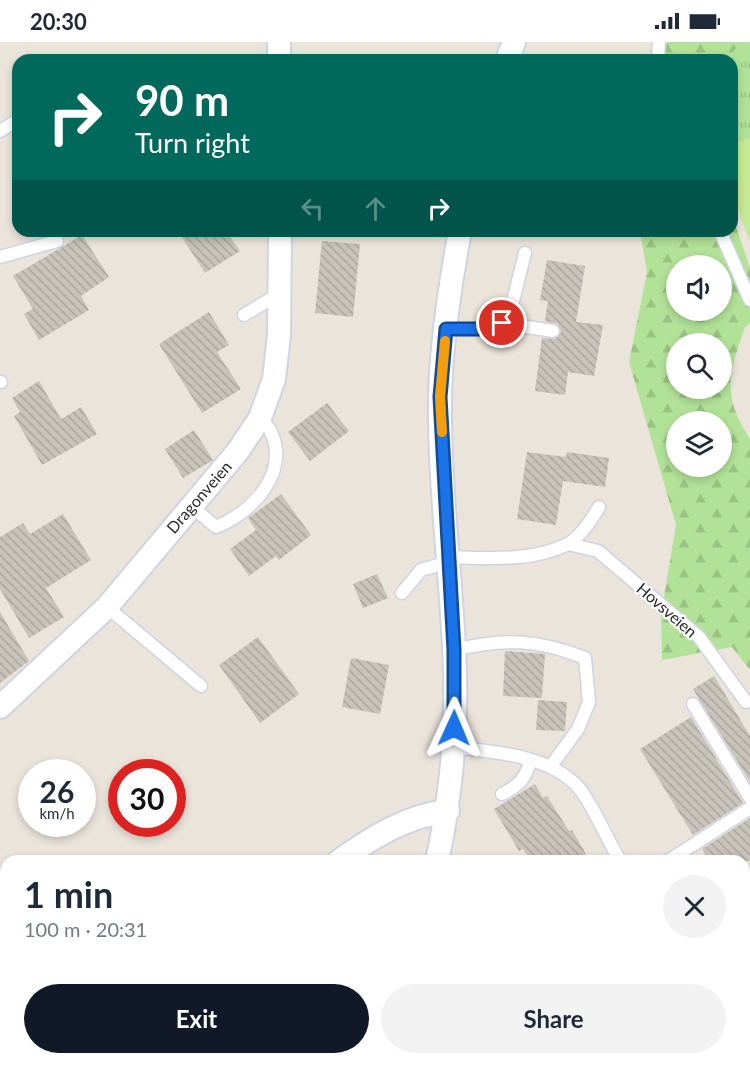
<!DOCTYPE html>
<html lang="en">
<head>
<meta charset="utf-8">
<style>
	body { margin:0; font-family:Lato,sans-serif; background:#f2f2f3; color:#1f2937; height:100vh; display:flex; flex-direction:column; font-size:22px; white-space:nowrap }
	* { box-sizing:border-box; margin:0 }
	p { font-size:20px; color:#747a83 }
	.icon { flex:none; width:33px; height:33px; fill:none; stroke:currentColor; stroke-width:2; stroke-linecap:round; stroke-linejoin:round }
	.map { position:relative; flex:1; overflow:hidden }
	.sheet { position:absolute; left:0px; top:813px; width:750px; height:210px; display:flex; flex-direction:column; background:#fff; border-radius:18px 18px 0 0; box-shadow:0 3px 9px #0003 }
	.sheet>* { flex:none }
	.top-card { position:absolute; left:12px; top:12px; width:726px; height:183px; border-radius:18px; box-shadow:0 3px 9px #0003; background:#00695c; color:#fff; overflow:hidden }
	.fabs { position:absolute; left:666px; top:213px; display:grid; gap:12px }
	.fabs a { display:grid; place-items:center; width:66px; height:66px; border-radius:50%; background:#fff; box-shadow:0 3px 9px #0003; font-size:30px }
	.speed { position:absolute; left:18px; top:717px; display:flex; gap:12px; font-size:30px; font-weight:700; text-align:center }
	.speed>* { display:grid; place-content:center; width:78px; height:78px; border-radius:50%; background:#fff; box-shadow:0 3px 9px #0003; line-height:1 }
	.speed small { font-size:15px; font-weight:400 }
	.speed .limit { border:9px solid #d22; background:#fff; color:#111 }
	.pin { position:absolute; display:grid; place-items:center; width:51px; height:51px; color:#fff; margin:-26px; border:3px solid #fff; border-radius:50%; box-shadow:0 2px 6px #0007 }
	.me { position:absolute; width:66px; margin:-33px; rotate:1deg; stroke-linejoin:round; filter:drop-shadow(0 0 4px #0008) }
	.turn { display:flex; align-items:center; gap:21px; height:126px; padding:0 24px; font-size:27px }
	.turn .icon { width:78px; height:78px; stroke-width:2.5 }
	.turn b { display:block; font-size:42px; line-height:51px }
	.lanes { display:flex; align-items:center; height:57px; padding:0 24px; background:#0003; justify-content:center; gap:30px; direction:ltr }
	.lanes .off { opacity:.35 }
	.round { display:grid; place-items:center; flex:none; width:63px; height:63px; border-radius:32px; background:#f2f2f3 }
	.overview { display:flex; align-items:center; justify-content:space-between; height:102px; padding:0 24px }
	h1 { font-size:36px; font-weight:700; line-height:45px }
	.action { display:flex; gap:12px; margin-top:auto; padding:12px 24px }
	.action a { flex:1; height:69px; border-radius:36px; background:#111827; color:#fff; font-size:24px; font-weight:700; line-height:69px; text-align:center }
	.action a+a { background:#f2f2f3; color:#1f2937 }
	.status { display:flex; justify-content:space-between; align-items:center; height:42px; padding:0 30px; background:#fff; direction:ltr }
	.status svg { height:16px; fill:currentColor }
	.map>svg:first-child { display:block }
</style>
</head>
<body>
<div class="status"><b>20:30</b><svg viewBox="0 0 49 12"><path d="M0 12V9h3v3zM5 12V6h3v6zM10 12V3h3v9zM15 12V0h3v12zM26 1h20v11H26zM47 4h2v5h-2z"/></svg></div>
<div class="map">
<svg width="750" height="1023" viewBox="0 0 750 1023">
	<defs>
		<pattern id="grass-tufts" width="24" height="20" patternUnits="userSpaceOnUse" patternTransform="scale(1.5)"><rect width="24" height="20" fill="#b2e298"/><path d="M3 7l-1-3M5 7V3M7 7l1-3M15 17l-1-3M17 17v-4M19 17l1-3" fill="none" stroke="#99c283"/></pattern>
		<pattern id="forest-firs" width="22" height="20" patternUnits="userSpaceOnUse" patternTransform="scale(1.5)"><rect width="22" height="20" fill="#b2e298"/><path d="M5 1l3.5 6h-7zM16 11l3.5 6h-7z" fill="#99c283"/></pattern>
		<pattern id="building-back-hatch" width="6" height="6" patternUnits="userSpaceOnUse" patternTransform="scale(1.5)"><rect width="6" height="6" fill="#c7c2ba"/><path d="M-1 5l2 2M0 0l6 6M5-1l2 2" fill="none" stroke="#aba7a0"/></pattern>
	</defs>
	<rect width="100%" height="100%" fill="#ebe4db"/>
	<path fill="url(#grass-tufts)" d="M750,0V96L732,103V18H728L737,5Z"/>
	<path fill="url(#forest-firs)" fill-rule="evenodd" d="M668,0H750L737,5L728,18H653Z
		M732,172L750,226V281L745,285C729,333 721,352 750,397V628L732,605L662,618L661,573L676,483L629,320L647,230L640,189H732ZM676,224H722V268H676ZM676,302H722V346H676ZM676,380H722V424H676Z"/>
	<path fill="#c6e993" d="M750,96V200L732,152V103Z"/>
	<path fill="url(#building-back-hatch)" d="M178,189H226L240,209L205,231Z
		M82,193L109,235L81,254L89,268L39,298L24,272L33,267L13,234Z
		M322,199L360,202L353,275L315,271Z
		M547,218L585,224L576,280L603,283L594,334L568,330L565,353L535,349L542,296L555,297L561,290L558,282L545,279L548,259L540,258Z
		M209,270L229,303L217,310L241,347L202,371L159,302Z
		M39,339L61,377L81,365L97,392L42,423L14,374L20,370L12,356Z
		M327,361L349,389L310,419L288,390Z
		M194,388L213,418L183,436L165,407Z
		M527,410L566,415L567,410L609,416L605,445L563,439L556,483L517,477Z
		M281,452L311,493L279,518L276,514L249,534L230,507L256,488L248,476Z
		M63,472L91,518L46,546L64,575L29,596L0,547V495L23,481L30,492Z
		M377,532L388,556L363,566L353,542Z
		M0,570L29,619L0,641Z
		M258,595L299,652L260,681L219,623Z
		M505,609L545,612L542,656L503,654Z
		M351,616L389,623L380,672L342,665Z
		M714,634L750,694V740L693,647Z
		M538,658L567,660L565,689L536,688Z
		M691,675L743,761L693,793L640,707Z
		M535,742L543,756L547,754L569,789L572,788L590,819H531L523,807L519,809L494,767Z
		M750,776V819H709L702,807Z"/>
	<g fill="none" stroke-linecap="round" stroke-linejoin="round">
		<g stroke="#d0d4e2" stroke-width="15">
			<path id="service" d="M658,18L659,0
				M0,89L18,78
				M720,189L750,258
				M0,215L57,199
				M244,273L279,252
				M502,281L553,289
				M446,287H484L502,281L512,263L525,211
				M0,340H1
				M190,463L216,485C251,471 290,432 271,390C269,385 263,380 260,376
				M568,502L598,509L699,595L746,660
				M447,515C486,516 530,520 566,503C579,497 592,477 599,465
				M402,551L421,528L448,520
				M107,565L201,644
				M454,608C503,596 538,597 585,616L589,660L578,687L550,725
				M693,662L750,756
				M453,705C494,710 550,713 579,746C594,765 607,797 620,819
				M502,752C518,744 526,737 530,719
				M668,819L750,766
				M448,1017L463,1023
				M111,1023L123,1017"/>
		</g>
		<g stroke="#d0d4e2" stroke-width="26">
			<path id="minor" d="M279,18V0
				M507,18L514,0
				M0,665L107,565L238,409L260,376L274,337L279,293L280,189
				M339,819C373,795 406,774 448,769
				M437,819C452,750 458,677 454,606C450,523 439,440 440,356C441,301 450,243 460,189
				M396,1023L397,1017"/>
		</g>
		<use href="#service" stroke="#fff" stroke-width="12"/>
		<use href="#minor" stroke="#fff" stroke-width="22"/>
	</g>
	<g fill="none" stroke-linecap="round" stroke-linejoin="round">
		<g stroke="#114b97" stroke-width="15">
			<path id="route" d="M454,686V608L440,355L446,287H484L502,281"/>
		</g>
		<use href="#route" stroke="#1a73e8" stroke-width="10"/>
		<path stroke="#f59e0b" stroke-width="10" d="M442,390L440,355L445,299"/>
	</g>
	<g text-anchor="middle" stroke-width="4.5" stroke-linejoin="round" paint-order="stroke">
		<g font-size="16" fill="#292929" stroke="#fff">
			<text transform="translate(199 455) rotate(-49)" y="6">Dragonveien</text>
			<text transform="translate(667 568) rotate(41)" y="6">Hovsveien</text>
		</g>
	</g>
</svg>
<div class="fabs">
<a><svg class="icon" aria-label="sound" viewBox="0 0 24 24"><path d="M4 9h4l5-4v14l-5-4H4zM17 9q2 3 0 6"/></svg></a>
<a><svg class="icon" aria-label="search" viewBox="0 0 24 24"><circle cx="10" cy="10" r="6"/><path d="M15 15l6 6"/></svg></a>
<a><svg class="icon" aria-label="layers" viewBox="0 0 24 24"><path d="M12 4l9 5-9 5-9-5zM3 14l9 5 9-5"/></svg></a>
</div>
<div class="speed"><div>26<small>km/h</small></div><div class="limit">30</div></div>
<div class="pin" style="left:502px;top:281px;background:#d93025"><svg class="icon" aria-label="arrive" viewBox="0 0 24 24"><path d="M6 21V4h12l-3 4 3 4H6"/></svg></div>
<svg class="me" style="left:454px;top:686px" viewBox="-20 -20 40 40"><path d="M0-17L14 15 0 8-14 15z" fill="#1a73e8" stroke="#fff" stroke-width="4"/></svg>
<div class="top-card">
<div class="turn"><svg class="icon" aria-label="right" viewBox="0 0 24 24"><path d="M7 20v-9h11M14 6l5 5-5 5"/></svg><div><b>90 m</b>Turn right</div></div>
<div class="lanes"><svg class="icon off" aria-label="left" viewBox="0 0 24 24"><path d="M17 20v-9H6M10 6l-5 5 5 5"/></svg><svg class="icon off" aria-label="ahead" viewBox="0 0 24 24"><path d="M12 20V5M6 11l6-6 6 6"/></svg><svg class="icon" aria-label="right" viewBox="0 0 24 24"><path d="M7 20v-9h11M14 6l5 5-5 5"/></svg></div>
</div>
<section class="sheet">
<div class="overview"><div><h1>1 min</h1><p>100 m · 20:31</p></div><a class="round"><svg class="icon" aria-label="close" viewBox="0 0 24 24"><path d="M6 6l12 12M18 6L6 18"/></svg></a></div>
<div class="action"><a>Exit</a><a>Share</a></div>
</section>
</div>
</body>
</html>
